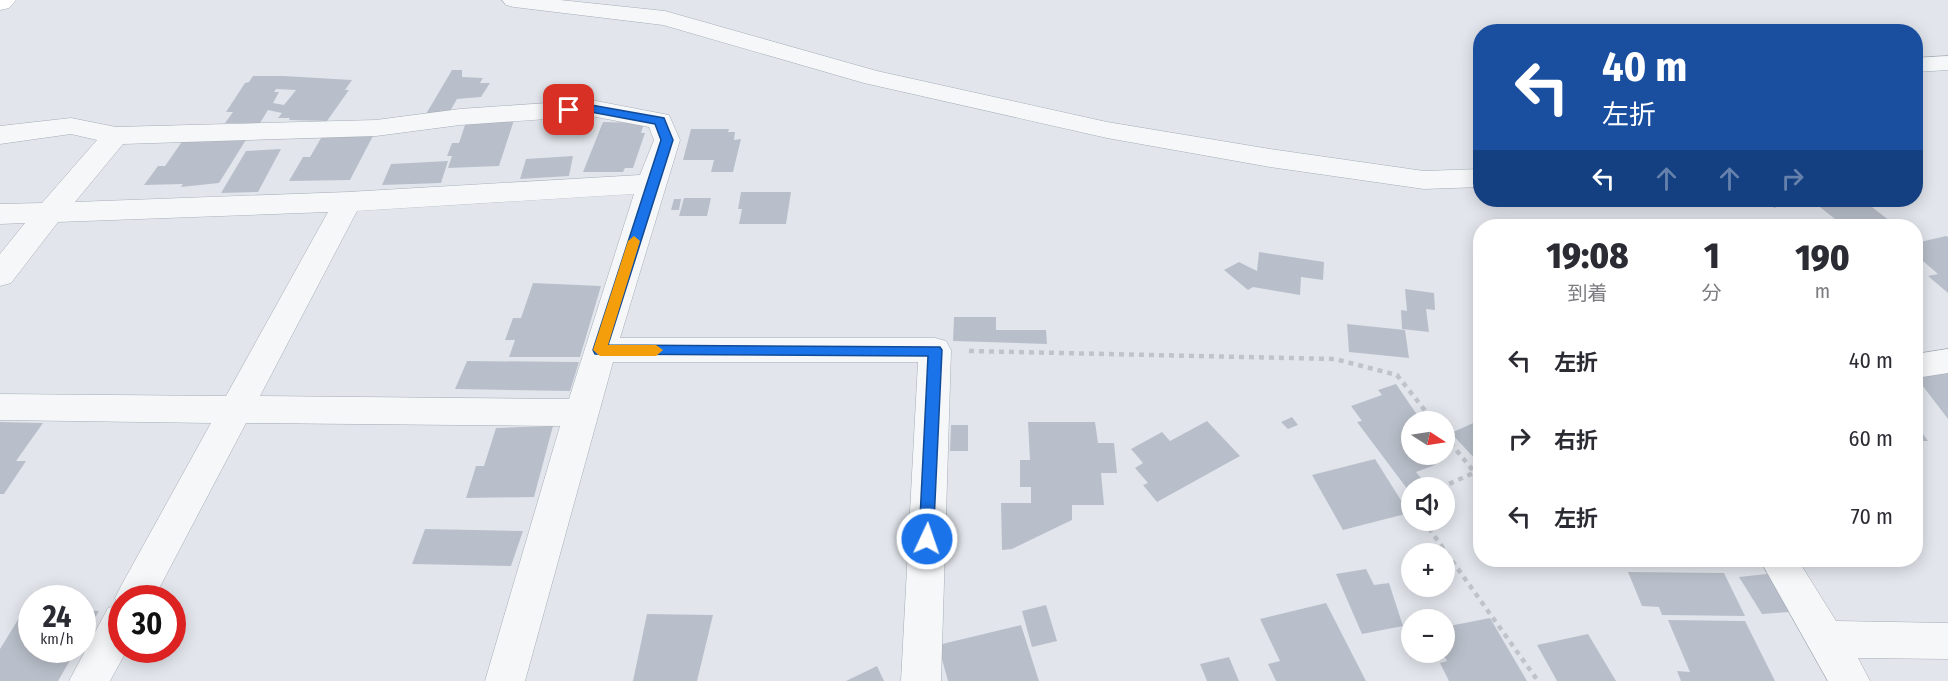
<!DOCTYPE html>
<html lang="ja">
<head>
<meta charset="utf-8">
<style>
	body { margin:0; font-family:"Fira Sans Condensed","Noto Sans JP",sans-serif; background:#f7f7f7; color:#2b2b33; height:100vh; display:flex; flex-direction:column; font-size:22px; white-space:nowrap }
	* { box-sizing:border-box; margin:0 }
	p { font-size:20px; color:#7c7c81 }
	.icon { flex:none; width:33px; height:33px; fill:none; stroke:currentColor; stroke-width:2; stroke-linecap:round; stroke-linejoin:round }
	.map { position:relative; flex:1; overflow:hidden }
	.sheet { position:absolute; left:1473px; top:219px; width:450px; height:348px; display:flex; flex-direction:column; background:#fff; border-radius:24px; box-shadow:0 3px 15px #0003 }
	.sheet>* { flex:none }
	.top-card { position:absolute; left:1473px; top:24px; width:450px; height:183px; border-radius:24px; box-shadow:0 3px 15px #0003; background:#1a4fa0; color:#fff; overflow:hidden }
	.needle { width:39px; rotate:102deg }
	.buttons { position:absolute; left:1401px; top:411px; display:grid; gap:12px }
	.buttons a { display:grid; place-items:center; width:54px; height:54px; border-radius:50%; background:#fff; box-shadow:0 3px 15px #0003; font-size:30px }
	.speed { position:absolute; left:18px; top:585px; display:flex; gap:12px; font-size:30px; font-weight:700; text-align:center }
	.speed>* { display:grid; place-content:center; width:78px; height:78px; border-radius:50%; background:#fff; box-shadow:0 3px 15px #0003; line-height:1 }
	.speed small { font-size:15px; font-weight:400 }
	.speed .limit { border:9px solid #d22; background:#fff; color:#111 }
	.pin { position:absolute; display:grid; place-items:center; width:51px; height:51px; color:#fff; margin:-26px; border-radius:12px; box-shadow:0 3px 9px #0006 }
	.me { position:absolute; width:66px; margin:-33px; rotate:3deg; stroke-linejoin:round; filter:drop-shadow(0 0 4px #0008) }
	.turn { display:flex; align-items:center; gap:21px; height:126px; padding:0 30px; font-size:27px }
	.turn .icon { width:78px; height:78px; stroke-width:2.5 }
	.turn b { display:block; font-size:42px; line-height:51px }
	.lanes { display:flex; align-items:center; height:57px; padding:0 30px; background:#0003; justify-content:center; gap:30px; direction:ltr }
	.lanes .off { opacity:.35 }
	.eta { display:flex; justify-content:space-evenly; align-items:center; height:102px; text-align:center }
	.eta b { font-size:36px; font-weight:800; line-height:42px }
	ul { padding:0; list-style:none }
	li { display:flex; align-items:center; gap:18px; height:78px; padding:0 30px }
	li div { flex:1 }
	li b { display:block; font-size:22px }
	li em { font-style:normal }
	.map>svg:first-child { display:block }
</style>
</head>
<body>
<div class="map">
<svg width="1948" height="681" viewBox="0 0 1948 681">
	<rect width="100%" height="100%" fill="#e2e6ec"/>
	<path fill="#b9bfca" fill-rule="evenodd" d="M452,70H462V77L483,78L480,83H490L481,97L457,99L450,111L426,114Z
		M253,76H284L352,80L345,90H349L327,121L289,120L290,118H278L282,113L268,110L260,123H225L233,112H226L245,83L249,82ZM276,89L296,90L284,105L273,103L279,92H274Z
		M514,120L499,166L448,168L452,156H447L452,143H459L466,122Z
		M603,122L644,123L641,133H645L633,168H625L623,172H583Z
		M691,129H729L728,132H735L734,140L741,139L733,172H711L714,160H683Z
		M375,132L350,180L289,181L303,157H310L324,133Z
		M249,135L219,183L181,187L183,184L144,185L158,166H165L186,136Z
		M281,149L258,192L221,193L246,151Z
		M573,156L569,176L520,179L526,159Z
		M448,161L441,183L382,185L391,164Z
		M741,192H791L786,224H739L742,209H738Z
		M684,198H711L707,216H679Z
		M674,199H681L679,210H671Z
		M1771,200H1796L1798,201L1774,208L1766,201Z
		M1811,200H1863L1895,225L1844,226Z
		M1946,236L1948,237V293L1928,276L1938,274L1916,255V243Z
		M1259,252L1324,262L1323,280L1301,277L1300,295L1253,287L1248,290L1224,270L1239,262L1257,271Z
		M533,283L601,286L580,357H509L515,340H505L513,318H521Z
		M1405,289L1434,293L1435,310L1426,309L1429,332L1402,329L1401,310L1407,311Z
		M954,317H996V330H1046L1047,344L953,341Z
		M1347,324L1405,330L1409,358L1349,352Z
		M467,361L579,362L570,391L455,389Z
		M1948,373V419L1916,377V375Z
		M1396,384L1422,422H1412V454H1427L1435,465L1416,472L1426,484L1408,490L1357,422L1362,421L1351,406L1382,395L1378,390Z
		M1292,417L1298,425L1288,429L1281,422Z
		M1480,420V458L1476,460L1451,433Z
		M1207,421L1240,456L1157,502L1143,485L1148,483L1135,468L1143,463L1131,449L1162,432L1170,441Z
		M0,422L43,423L16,461H26L4,494H0Z
		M1028,422H1095L1098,443H1114L1117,473H1101L1104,505H1072V520L1012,549L1002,550L1001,503H1031V487H1020V460H1030Z
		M1916,424L1928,441H1916Z
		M951,425H968V451H950Z
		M553,426L534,497L466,498L476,466H484L496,428Z
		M1375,459L1409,513L1343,530L1312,475Z
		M425,529L523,531L511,566L412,564Z
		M1655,560H1685V561L1657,563Z
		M1366,569L1374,585L1389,583L1403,626L1362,634L1336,574Z
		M1628,572L1724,573L1745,616L1662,615L1659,607L1642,606Z
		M1767,574L1790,612L1762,614L1739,577Z
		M1326,603L1366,681H1276L1268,664L1280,661L1260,619Z
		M1046,605L1057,641L1032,647L1022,611Z
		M24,610H32V650H76L58,681H0V649Z
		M82,610L99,611L82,639Z
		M647,614L713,615L697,681H633Z
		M1490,618L1527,681H1449L1440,663L1447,661L1442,652L1444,627Z
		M1668,620L1745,621L1775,681H1681L1677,671L1690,672Z
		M1021,625L1039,681H948L938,645Z
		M1588,634L1616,681H1557L1537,645Z
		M1229,657L1239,681H1207L1200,664Z
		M877,666L884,681H846Z"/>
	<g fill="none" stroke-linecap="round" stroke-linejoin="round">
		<g stroke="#a6adb7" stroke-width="1">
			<path id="street" d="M502,0H560L665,11L877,71L1107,122L1270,149L1424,171L1480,169V187L1424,189L1270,167L1107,138L864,83L663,25L514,7L506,5Z
				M1948,56V70L1916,72V58Z
				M591,100L669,115L680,140L620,338H935L946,341L951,350L941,681H901L918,362H613L525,681H485L560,426L246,423L154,598H122V650H127L110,681H69L108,608L118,605L115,598L121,586L211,423L0,420V394L226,396L328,212L58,222L11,283L0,286V254L25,223L0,224V204L42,203L97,140L71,134L0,144V126L71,118L116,127L376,120L460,109ZM591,116L649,127L654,140L640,175L348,192L75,202L123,144L376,136L460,125ZM634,194L569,399L260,396L357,211Z
				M1948,349V373L1916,378V354Z
				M1760,560H1798L1836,621L1948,623V659L1858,658L1870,681H1828Z"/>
		</g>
		<g stroke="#a6adb7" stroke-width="1">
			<path id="secondary" d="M0,0H16L9,8L0,10Z"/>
		</g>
		<path stroke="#c0c4ca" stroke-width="4.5" stroke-dasharray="5 5" stroke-linecap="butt" d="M969,351L1335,359L1397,375L1434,422
			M1444,435L1475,473
			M1440,488L1480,470
			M1412,499L1408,500L1412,505
			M1423,520L1538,681"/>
		<use href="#street" fill="#f5f7f9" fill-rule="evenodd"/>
		<use href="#secondary" fill="#fff" fill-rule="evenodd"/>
	</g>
	<path fill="#1a73e8" stroke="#114b97" stroke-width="1.5" d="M591,105L664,118L673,140L608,345L940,347L942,350L933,544H921L919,539L928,356L595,354L593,350L661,140L655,124L591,112L569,113L563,110L569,106Z"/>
	<path fill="#f59e0b" d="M634,236L640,241L608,345H656L663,350L656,356H600L593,350L628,241Z"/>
</svg>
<div class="buttons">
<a><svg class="needle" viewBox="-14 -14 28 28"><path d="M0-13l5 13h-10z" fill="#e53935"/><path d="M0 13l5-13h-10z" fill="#7c7c81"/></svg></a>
<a><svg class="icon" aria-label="sound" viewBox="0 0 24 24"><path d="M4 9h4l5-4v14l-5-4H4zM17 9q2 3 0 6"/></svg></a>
<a>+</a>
<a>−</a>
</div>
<div class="speed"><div>24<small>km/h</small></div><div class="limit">30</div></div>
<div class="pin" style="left:569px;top:110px;background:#d93025"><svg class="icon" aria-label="arrive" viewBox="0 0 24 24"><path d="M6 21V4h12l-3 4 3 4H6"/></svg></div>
<svg class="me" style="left:927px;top:539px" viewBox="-20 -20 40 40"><circle r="17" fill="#1a73e8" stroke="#fff" stroke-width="3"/><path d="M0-11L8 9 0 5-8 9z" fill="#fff"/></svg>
<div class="top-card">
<div class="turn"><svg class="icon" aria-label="left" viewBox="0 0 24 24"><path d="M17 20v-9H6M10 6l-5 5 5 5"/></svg><div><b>40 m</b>左折</div></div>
<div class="lanes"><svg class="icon" aria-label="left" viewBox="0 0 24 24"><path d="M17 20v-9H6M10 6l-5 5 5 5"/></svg><svg class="icon off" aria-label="ahead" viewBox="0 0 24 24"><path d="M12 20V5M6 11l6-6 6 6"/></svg><svg class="icon off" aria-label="ahead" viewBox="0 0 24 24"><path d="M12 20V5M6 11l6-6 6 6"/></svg><svg class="icon off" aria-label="right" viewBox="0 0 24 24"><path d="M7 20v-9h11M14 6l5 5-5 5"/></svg></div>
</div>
<section class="sheet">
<div class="eta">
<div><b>19:08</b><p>到着</p></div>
<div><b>1</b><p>分</p></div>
<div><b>190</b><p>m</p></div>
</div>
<ul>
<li><svg class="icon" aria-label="left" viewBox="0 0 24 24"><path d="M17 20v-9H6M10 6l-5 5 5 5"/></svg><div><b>左折</b></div><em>40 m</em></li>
<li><svg class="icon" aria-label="right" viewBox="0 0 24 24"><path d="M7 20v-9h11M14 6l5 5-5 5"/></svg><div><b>右折</b></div><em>60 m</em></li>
<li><svg class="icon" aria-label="left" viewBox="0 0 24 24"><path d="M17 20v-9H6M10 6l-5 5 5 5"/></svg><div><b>左折</b></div><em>70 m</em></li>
</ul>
</section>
</div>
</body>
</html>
